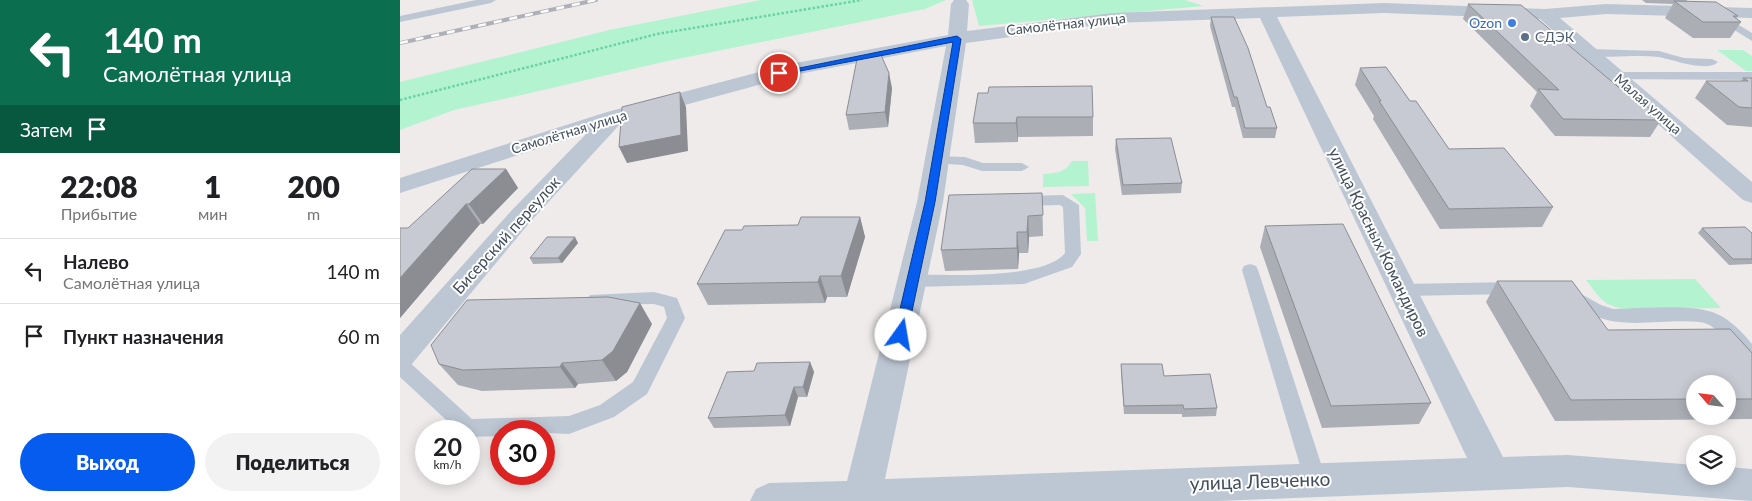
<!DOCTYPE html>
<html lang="ru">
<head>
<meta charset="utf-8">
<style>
	body { margin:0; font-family:Lato,sans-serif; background:#f2f2f2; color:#202124; height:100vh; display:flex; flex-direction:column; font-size:19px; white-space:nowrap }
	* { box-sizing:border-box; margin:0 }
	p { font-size:16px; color:#757577 }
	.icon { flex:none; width:28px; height:28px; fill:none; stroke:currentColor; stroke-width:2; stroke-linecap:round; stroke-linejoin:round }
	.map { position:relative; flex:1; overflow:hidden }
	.sheet { display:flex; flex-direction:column; background:#fff; width:400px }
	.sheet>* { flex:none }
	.banner { background:#0b6e4f; color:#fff; overflow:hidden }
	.needle { width:32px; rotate:298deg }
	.controls { position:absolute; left:1286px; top:375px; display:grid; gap:10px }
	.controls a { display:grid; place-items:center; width:50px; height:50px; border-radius:50%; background:#fff; box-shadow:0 2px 12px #0003; font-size:25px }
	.speed { position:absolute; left:15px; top:420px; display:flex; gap:10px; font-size:25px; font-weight:700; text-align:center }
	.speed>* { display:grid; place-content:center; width:65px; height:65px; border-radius:50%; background:#fff; box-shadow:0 2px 12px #0003; line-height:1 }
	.speed small { font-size:12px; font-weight:400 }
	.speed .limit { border:8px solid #d22; background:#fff; color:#111 }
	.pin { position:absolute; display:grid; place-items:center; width:42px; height:42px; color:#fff; margin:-21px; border:2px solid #fff; border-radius:50%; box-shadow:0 1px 5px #0007 }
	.me { position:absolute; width:55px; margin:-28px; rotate:13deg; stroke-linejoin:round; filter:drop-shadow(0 0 4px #0008) }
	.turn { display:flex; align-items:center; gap:18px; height:105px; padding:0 20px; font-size:22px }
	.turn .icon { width:65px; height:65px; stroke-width:2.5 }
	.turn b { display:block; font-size:35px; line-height:42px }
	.then { display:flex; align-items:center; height:48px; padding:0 20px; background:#0003; gap:10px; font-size:19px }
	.eta { display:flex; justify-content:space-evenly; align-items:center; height:85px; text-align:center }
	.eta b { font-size:30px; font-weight:800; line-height:35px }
	.button { display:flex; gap:10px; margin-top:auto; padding:10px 20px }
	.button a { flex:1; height:58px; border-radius:30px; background:#065cee; color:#fff; font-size:20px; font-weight:800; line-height:58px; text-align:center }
	.button a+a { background:#f2f2f2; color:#202124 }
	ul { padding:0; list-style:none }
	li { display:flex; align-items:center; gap:15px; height:65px; padding:0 20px; border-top:1px solid #e0e0e0 }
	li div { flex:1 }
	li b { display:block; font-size:19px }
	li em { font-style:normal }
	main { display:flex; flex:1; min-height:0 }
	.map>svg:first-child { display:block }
</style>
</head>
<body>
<main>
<section class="sheet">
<div class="banner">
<div class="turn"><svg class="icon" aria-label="left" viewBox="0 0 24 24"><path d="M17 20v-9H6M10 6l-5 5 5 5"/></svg><div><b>140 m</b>Самолётная улица</div></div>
<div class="then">Затем<svg class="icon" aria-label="arrive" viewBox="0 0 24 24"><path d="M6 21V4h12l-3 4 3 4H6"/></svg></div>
</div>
<div class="eta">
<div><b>22:08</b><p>Прибытие</p></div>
<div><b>1</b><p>мин</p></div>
<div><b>200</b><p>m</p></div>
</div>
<ul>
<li><svg class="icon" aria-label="left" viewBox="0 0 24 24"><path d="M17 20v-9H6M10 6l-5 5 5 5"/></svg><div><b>Налево</b><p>Самолётная улица</p></div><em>140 m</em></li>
<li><svg class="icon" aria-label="arrive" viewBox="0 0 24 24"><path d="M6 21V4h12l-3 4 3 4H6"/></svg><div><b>Пункт назначения</b></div><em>60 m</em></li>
</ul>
<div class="button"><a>Выход</a><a>Поделиться</a></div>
</section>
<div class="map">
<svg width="1352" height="501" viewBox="0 0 1352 501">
	<rect width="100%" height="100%" fill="#efebeb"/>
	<path fill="#b3f3d0" d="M361,0H546L525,9L263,62L126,94L54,110L0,130V82L209,30Z
		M572,0H785L804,6L579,26Z
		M1317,50H1343L1352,56V71H1346Z
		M672,161H688L689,186L643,187V174C656,173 665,173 672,161Z
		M695,193L698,241H687L685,208L671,194Z
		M1295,279L1321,308L1225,309C1202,305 1200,298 1186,280Z"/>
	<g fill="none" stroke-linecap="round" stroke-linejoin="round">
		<path stroke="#68d4a6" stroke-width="2.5" stroke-dasharray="2.5 2" stroke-linecap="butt" d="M0,100L257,34L462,0"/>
		<path fill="#bdc7d3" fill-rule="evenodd" d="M76,0H96L91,3L0,22V16Z
			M1319,13L1352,33V41L1315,18L1314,16Z
			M1189,49L1259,51L1284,58L1312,59L1318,62C1307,73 1272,59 1258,57C1234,54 1208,60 1185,54L1183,52Z
			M1216,72H1352V80L1212,79L1210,76Z
			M537,156L565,157L583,163H622L629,167L622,171H582L563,165L532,163L530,160L532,157Z
			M663,195L679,205L681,254L672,267L624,284L514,287L508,285L505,281L508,277L514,275C548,274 644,280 665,253L663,207L660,205L622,206L614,201L622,196Z
			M850,264L856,266L858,270L926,479L923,486L915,489L907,486L904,479L842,270L844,266Z
			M1113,282L1119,284L1122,288L1119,292L1113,294L1003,296L997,294L994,290L997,286L1003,284Z
			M1174,290L1201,305L1213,309C1241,309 1293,303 1317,314C1331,320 1342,332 1352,344V363C1331,357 1323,324 1299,322C1259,318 1215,333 1180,308C1174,305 1169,302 1165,296L1168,292Z
			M254,292L277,298L285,318L247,394L214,417L169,434L101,431V436L69,437V431H58L0,377V358L7,360L72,419L169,416L200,405L233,382L267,318L264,307L254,304L196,305L190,303L187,299L190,295Z"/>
		<path fill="#bdc7d3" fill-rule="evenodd" d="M554,0H566L569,4L567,31L712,13L984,3L1145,9L1206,4L1352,8V18L1206,14L1160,18L1352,182V203L1343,200L1140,19L984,13L877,17L1103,457L1168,455L1295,465V476H1328V467L1352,469V501L1168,487L819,501H350L356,489L369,483L447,481L517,202L546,46L399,74L222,122L131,221L11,365L0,368V335L113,209L187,133L0,193V178L207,112L390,64L548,35L551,4ZM860,18L1067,458L485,479L543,202L566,43L712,23Z"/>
		<g stroke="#adb0b7" stroke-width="4">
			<path id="rail" d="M0,43L196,0"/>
		</g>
		<use href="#rail" stroke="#fff" stroke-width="2.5" stroke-dasharray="8" stroke-linecap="butt"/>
	</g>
	<path fill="#abaeb5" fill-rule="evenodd" d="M1242,0H1287L1286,2L1338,16L1336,18L1341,22L1330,38H1293L1265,18L1273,4L1246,3Z
		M1068,4L1223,91L1261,120L1250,137L1155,136L1130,106L1137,92L1063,19Z
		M811,17L867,107L877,128L875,138H843L835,107H832L810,26Z
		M960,68L1010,101L1049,149L1153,207L1142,227L1040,229L973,119L974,116L955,85Z
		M1343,78H1352V127L1327,125L1295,98L1306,81H1341Z
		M492,88L488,127L449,130L446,115Z
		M578,93L693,117V136L618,137V142L575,143L573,123Z
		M716,139L782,183L781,193L722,195L715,149Z
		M106,169L118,188L83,224H80L0,318V228H8Z
		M642,193L643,236L629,237L628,253H619L618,269L545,271L541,250Z
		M460,217L465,237L447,297H427L425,303L308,305L297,284L342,230L398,225Z
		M865,226L1031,403L1019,424L922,428L860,247Z
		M1302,228L1352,233V264L1329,265L1298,233Z
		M178,243L162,263L133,264L130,258Z
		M1097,281L1208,330L1352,353V419L1155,421L1086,302ZM1295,384H1328V416H1295Z
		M252,324L227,372L216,381L178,384L175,388L82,391L58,385L39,364Z
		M410,362L414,372L407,397H398L390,426L314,428L308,418L354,371Z
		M721,364L764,376L817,408L816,416L782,417V414H724L721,373Z"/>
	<path fill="#8b8d93" d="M489,73L492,88L488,127L485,112Z
		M280,92L286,107L288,151L227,163L219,147Z
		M617,117L618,137V142L616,123Z
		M106,169L118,188L83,224L69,204Z
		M66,204L80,224L0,318V278Z
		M628,216L629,237L628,253L627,232Z
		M460,217L465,237L447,297L441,276Z
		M617,232L619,253L618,269L617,248Z
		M175,237L178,243L162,263L158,258Z
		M420,276L427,297L425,303L418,282Z
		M240,303L252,324L227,372L216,381L202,360Z
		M410,362L414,372L407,397L403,387Z
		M162,363L178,384L175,388L160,367Z
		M394,387L398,397L390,426L385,415Z"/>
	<path fill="#c7cad2" stroke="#8b8d93" d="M1274,1L1316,2L1338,16H1333L1341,22H1303Z
		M1068,4L1121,5L1223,91H1231L1261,120L1163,119L1138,89L1159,90Z
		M811,17H834L848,48L867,107H870L877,128H845L837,97H834Z
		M481,55L489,73L485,112L446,115L457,59Z
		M986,67L1010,101H1016L1049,149L1104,148L1153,207L1049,209L979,101H981L960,68Z
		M1343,78H1352V108L1339,107L1306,81H1348Z
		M692,86L693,117H617L616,123H573L578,93H588L589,87Z
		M280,92L281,135L219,147L222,107Z
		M771,138L782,183L723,185L716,139Z
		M72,169H106L69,204H66L0,278V228H8Z
		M642,193L643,215L628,216L627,232H617V248L541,250L549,195Z
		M401,217H460L441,276H420L418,282L297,284L325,230H342L344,226L398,225Z
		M943,224L1031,403L931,406L865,226Z
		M1345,227L1352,233V259H1333L1302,228Z
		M147,237H175L158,258H130Z
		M1097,281H1172L1208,330L1330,329L1352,353V399H1328V384H1295V399L1171,400Z
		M208,297L240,303L213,351L202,360L162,363L160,367L63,370L39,364L31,345L67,300Z
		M410,362L403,387H394L385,415L308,418L327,372L354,371L357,363Z
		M721,364H762L764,376L810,374L817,408L784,409L783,405L724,406Z"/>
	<path fill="#065cee" stroke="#043c9b" d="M557,36L561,39L535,202L507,335L501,339L494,335L525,202L553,42L379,75L375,73Z"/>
	<circle fill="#3f7fe0" stroke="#fff" stroke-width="2" cx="1112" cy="23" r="5"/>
	<circle fill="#5c6f8a" stroke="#fff" stroke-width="2" cx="1125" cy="37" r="5"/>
	<g text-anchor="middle" stroke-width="4" stroke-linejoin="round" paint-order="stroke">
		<g font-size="14" fill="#366cbe" stroke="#fff" text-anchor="end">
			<text x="1102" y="28">Ozon</text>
		</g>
		<g font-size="14" fill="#424e5b" stroke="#fff">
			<text transform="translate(666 24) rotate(-6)" y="5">Самолётная улица</text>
			<text transform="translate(1248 104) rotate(41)" y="5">Малая улица</text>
			<text transform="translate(169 132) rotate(-17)" y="5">Самолётная улица</text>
		</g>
		<g font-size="14" fill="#4e5e75" stroke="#fff" text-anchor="start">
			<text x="1135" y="42">СДЭК</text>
		</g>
		<g font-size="16" fill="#424e5b" stroke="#fff">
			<text transform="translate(106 235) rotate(-48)" y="6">Бисерский переулок</text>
			<text transform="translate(979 242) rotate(64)" y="6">улица Красных Командиров</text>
		</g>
		<g font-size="19" fill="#424e5b" stroke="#fff">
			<text transform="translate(860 481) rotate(-2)" y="7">улица Левченко</text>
		</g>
	</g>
</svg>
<div class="controls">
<a><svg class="needle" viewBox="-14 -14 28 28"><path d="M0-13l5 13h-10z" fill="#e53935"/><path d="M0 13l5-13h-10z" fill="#757577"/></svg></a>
<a><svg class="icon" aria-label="layers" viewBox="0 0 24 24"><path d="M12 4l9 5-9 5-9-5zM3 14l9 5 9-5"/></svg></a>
</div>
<div class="speed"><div>20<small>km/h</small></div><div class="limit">30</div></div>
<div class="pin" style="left:379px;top:73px;background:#d93025"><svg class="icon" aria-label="arrive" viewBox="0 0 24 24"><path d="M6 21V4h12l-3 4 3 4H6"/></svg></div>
<svg class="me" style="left:501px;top:335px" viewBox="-20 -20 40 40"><circle r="19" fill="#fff"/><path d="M0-13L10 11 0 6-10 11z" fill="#065cee"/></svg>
</div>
</main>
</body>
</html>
